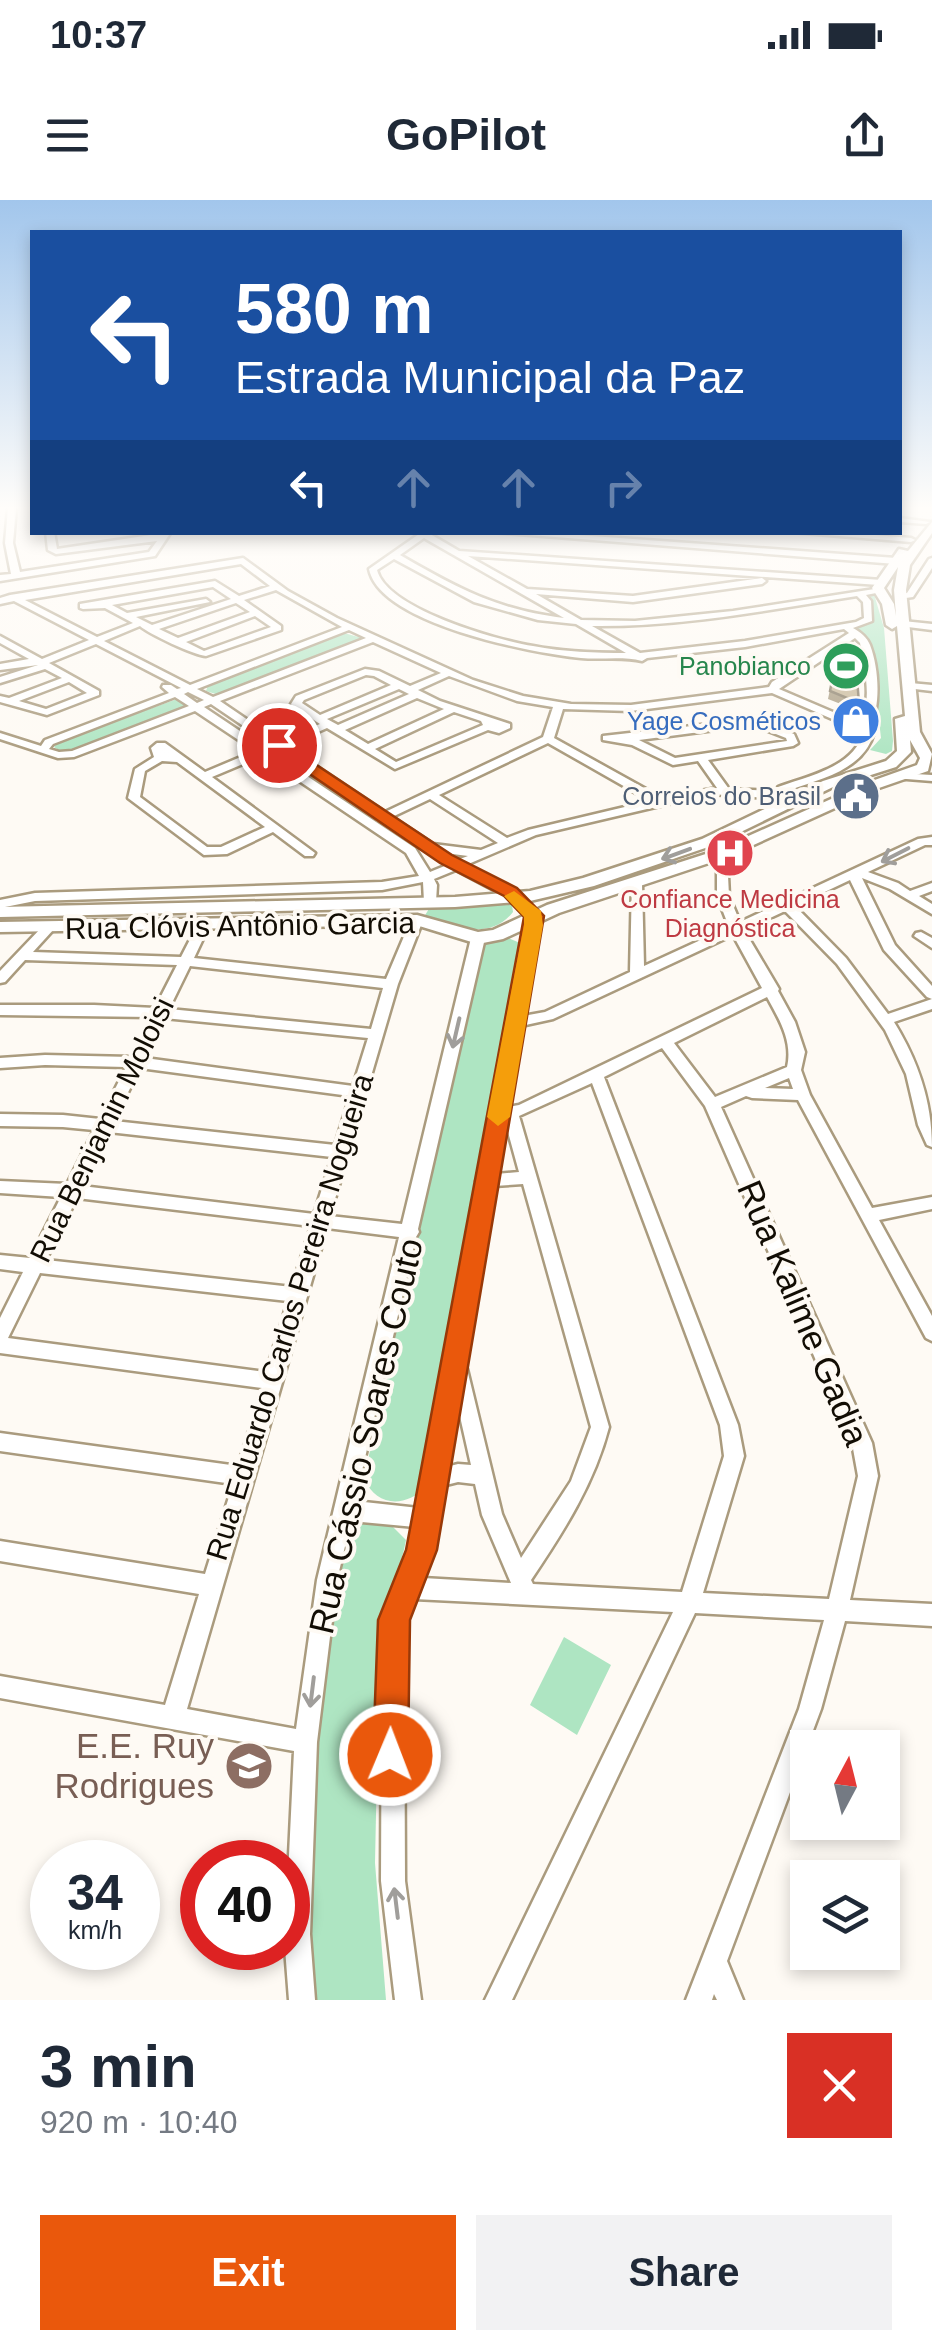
<!DOCTYPE html>
<html lang="en">
<head>
<meta charset="utf-8">
<style>
	body { margin:0; font-family:Helvetica,sans-serif; background:#f2f2f3; color:#1f2937; height:100vh; display:flex; flex-direction:column; font-size:38px; white-space:nowrap }
	* { box-sizing:border-box; margin:0 }
	p { font-size:32px; color:#747a83 }
	.icon { flex:none; width:55px; height:55px; fill:none; stroke:currentColor; stroke-width:2; stroke-linecap:round; stroke-linejoin:round }
	.map { position:relative; height:1800px; overflow:hidden }
	.sheet { display:flex; flex-direction:column; background:#fff; flex:1 }
	.sheet>* { flex:none }
	.hud { position:absolute; left:30px; top:30px; width:872px; height:305px; border-radius:0px; box-shadow:0 5px 15px #0003; background:#1a4fa0; color:#fff; overflow:hidden }
	.needle { width:65px; rotate:7deg }
	.tools { position:absolute; left:790px; top:1530px; display:grid; gap:20px }
	.tools a { display:grid; place-items:center; width:110px; height:110px; border-radius:0px; background:#fff; box-shadow:0 5px 15px #0003; font-size:50px }
	.speed { position:absolute; left:30px; top:1640px; display:flex; gap:20px; font-size:50px; font-weight:700; text-align:center }
	.speed>* { display:grid; place-content:center; width:130px; height:130px; border-radius:50%; background:#fff; box-shadow:0 5px 15px #0003; line-height:1 }
	.speed small { font-size:25px; font-weight:400 }
	.speed .limit { border:15px solid #d22; background:#fff; color:#111 }
	.pin { position:absolute; display:grid; place-items:center; width:85px; height:85px; color:#fff; margin:-42px; border:5px solid #fff; border-radius:50%; box-shadow:0 2px 10px #0007 }
	.me { position:absolute; width:110px; margin:-55px; rotate:1deg; stroke-linejoin:round; filter:drop-shadow(0 0 8px #0008) }
	.turn { display:flex; align-items:center; gap:35px; height:210px; padding:0 40px; font-size:45px }
	.turn .icon { width:130px; height:130px; stroke-width:2.5 }
	.turn b { display:block; font-size:70px; line-height:85px }
	.lanes { display:flex; align-items:center; height:95px; padding:0 40px; background:#0003; justify-content:center; gap:50px; direction:ltr }
	.lanes .off { opacity:.35 }
	.round { display:grid; place-items:center; flex:none; width:105px; height:105px; border-radius:0px; background:#f2f2f3 }
	.overview { display:flex; align-items:center; justify-content:space-between; height:170px; padding:0 40px }
	h1 { font-size:60px; font-weight:600; line-height:75px }
	.cta { display:flex; gap:20px; margin-top:auto; padding:20px 40px }
	.cta a { flex:1; height:115px; border-radius:0px; background:#ea580c; color:#fff; font-size:40px; font-weight:600; line-height:115px; text-align:center }
	.cta a+a { background:#f2f2f3; color:#1f2937 }
	.status { display:flex; justify-content:space-between; align-items:center; height:70px; padding:0 50px; background:#fff; direction:ltr }
	.status svg { height:28px; fill:currentColor }
	header { display:flex; justify-content:space-between; align-items:center; height:130px; padding:0 40px; background:#fff; font-size:45px; font-weight:600 }
	.map>svg:first-child { display:block }
</style>
</head>
<body>
<div class="status"><b>10:37</b><svg viewBox="0 0 49 12"><path d="M0 12V9h3v3zM5 12V6h3v6zM10 12V3h3v9zM15 12V0h3v12zM26 1h20v11H26zM47 4h2v5h-2z"/></svg></div>
<header><svg class="icon" aria-label="menu" viewBox="0 0 24 24"><path d="M4 6h16M4 12h16M4 18h16"/></svg>GoPilot<svg class="icon" aria-label="share" viewBox="0 0 24 24"><path d="M12 15V3M7 8l5-5 5 5M5 13v7h14v-7"/></svg></header>
<div class="map">
<svg width="932" height="1800" viewBox="0 0 932 1800">
	<rect width="100%" height="100%" fill="#fefaf4"/>
	<path fill="#aee5c2" d="M863,394H874L884,428L893,541L892,551L886,554L870,550L881,538L870,443L851,427L872,423V402Z
		M344,433L362,438L219,495L206,491L208,485Z
		M177,499L186,507L74,551L62,552L54,547L58,542Z
		M503,701L512,705L513,712C490,741 454,727 424,717L430,707Z
		M508,738L525,745L524,754L516,757L505,818L512,825L426,1287C405,1308 376,1307 364,1278L481,745Z
		M366,1320L389,1323L406,1340C401,1369 387,1393 380,1421L375,1663L386,1800H314L307,1726L314,1530L343,1330Z
		M564,1437L611,1465L577,1535L530,1505Z"/>
	<g fill="none" stroke-linecap="round" stroke-linejoin="round">
		<g stroke="#aa9b7e" stroke-width="5">
			<path id="minor" d="M8,308H16L13,343L20,372L149,352L157,341L56,354L48,350L46,332H54L57,349L171,332L155,356L0,381V375L11,374L5,343Z
				M900,318L930,322L926,324L900,322Z
				M422,332H432L430,334L459,351L882,380L883,382L879,385L468,356L527,389L633,396L762,378L766,381L762,384L633,402L536,394L581,420L635,421L733,411L881,388V392L866,395L871,401L872,421L853,428C860,432 867,437 870,445C879,469 881,505 870,528L874,533C863,570 823,578 790,590L816,588L820,589V593L768,598L711,594L536,635L466,665L519,694V700L515,701L456,670L434,679L437,685L436,702L430,706L424,702L423,682L382,690L35,701L0,708V700L35,693L382,682L419,676L406,653L262,556L212,577L315,653L313,656H305L273,632L227,654L204,655L128,598L135,569L154,557L151,548L157,543H165L205,572L255,551L195,511L74,557L58,558L0,539V533L41,546L45,540L169,493L162,487L163,485H171L177,489L181,488L96,444L49,463L99,491V495L47,515L0,502V496L9,498L62,478L45,469L0,483V477L38,465L0,470V464L29,459L0,443V436L42,459L89,440L14,401L0,404V398L10,395L243,358L288,391L337,418L473,480L523,496L571,504L631,505L769,487L772,482L849,433L844,429L745,447L647,458L642,461C623,456 601,460 581,458C532,453 380,424 369,369ZM424,338L564,418C497,410 457,388 400,355ZM394,359L474,402L538,420L576,424L626,453C595,453 564,452 533,446C496,440 387,409 377,370ZM241,364L270,386L239,396L215,381L80,404V408L83,409L105,408L133,423L97,437L25,400ZM213,387L231,399L152,425L136,417L210,402L206,399L127,413L112,405ZM276,390L342,427L190,485L104,441L140,426C149,434 194,455 206,456L281,430V426L244,400ZM857,396L863,402L864,418L856,422L745,441L640,453L592,426C682,427 768,410 857,396ZM236,403L250,412L178,438L159,429ZM255,416L271,427L204,451L186,442ZM349,430L366,438L213,497L197,489ZM855,438L860,443C865,470 872,498 861,524L779,489ZM373,442L441,473L410,486L379,471L365,469L296,496L291,504L292,506L320,524L279,541L220,501ZM366,475L374,476L391,485L320,515L302,503L304,500ZM449,476L517,501L553,507L543,537L385,612L286,546L327,528L395,569L488,530L499,533L510,528V524L440,501L418,490ZM69,482L87,493L46,509L19,501ZM399,489L409,494L338,525L327,519ZM188,492L204,500L197,503L184,494ZM772,493L860,531L863,534C852,568 808,576 778,587V591L729,589L708,560L793,546L798,543L794,534L754,519L603,536V540L632,545L673,565L698,561L717,588L662,598L554,538L563,509L631,511ZM175,497L189,506L72,551L59,552L49,549L53,544ZM417,498L444,509L368,544L345,530ZM211,504L270,544L264,547L204,507ZM454,512L481,521L483,525L396,562L375,549ZM753,525L786,538L787,541L675,558L639,540ZM548,543L650,601L528,630L507,638L439,595ZM277,549L376,617V621L383,622L447,665L430,672L415,648L271,552ZM162,561L177,562L265,627L221,647H207L140,597L145,571ZM430,599L498,643L481,650L433,644L392,617ZM445,653L468,656L457,660Z
				M491,332H536L896,358L900,361L896,364Z
				M792,332H838L911,338L915,340L911,342Z
				M932,358V368L913,397L898,399V395L907,393L929,359Z
				M903,421L932,424V430L900,426V422Z
				M910,483L932,485V491L906,488V484Z
				M898,573L932,575V581L894,578V574Z
				M932,637V645H925L868,672L898,683L910,691L932,683V691L919,696L932,704V714L890,689L862,678L895,745L932,786V799L927,797L884,750L850,680L795,706L846,758L888,814L932,799V809L894,822C918,861 932,901 932,947L927,945L918,925L906,874L885,830L837,764L785,711L744,730L779,789L778,791L795,822L805,852L801,870L810,895L872,1008L932,997V1009L879,1020L932,1116V1141L926,1138L798,900L752,898L746,896L721,907L872,1243L878,1276L850,1400L932,1404V1426L845,1421L821,1509L727,1761L743,1800H717L714,1794L712,1800H686L799,1509L824,1420L695,1413L512,1800H485L673,1412L414,1399L407,1412L404,1439L405,1681L421,1800H395L381,1681L382,1439L386,1411L406,1368L415,1327L351,1321L337,1380L317,1542L310,1734L315,1800H289L285,1748H288V1676L294,1551L0,1498V1476L165,1505L199,1394L0,1361V1341L205,1374L233,1284L0,1251V1233L238,1266L262,1188L0,1153V1118L23,1072L0,1069V1055L30,1058L61,997L0,993V981L67,984L94,930L63,927L0,926V914L63,915L100,919L126,867L45,865L0,868V858L45,855L131,857L151,817L0,815V805H94L155,808L177,765L25,760L5,782L0,783V771L43,726L48,725L54,729L33,752L181,757L198,724L204,720L210,724L194,758L386,779L411,720L412,717H422L423,720L398,784L330,1016L402,1024L471,738L478,734L483,735L485,738L418,1029L419,1032L416,1037L355,1301L419,1308L478,985L476,981L480,976L529,713H539L540,716L523,816L545,812L630,772L632,681H640L642,684L644,766L729,727L717,696V651L721,650L727,654L729,696L740,722L918,639ZM733,735L762,788L519,905L508,907L521,826L553,819ZM190,766L383,788L371,829L169,809ZM767,797C779,819 793,841 787,867L715,897L674,843ZM164,818L368,838L353,886L145,858ZM662,848L705,906L852,1243L858,1276L829,1399L703,1393L744,1256L738,1225L604,877ZM140,868L350,896L335,945L114,921ZM789,878L793,889L765,888ZM592,883L720,1225L724,1256L682,1392L533,1384L531,1380C564,1331 594,1284 609,1227L519,916ZM505,921L519,972L496,974ZM109,932L332,957L314,1014L82,986ZM523,984L591,1227L571,1281L521,1358L502,1314L467,1169L464,1163L494,986ZM77,998L311,1026L292,1087L46,1060ZM327,1028L399,1037L317,1380L296,1529L187,1509ZM40,1073L288,1101L266,1172L8,1138ZM457,1203L471,1265L458,1264L446,1267ZM458,1282L475,1284L482,1315L511,1383L423,1378L431,1351L442,1286Z
				M921,732L932,738V748L914,736L916,733Z"/>
		</g>
		<g stroke="#aa9b7e" stroke-width="5">
			<path id="major" d="M932,322V333L910,365L906,390L920,532L932,554L928,571L879,588L727,657L559,713L503,739L478,744L416,725L0,732V722L417,715L478,732L493,730L547,705L715,651L869,582L917,565L920,558L910,540L911,552L896,567L833,587L714,645L594,686L530,701L455,707L0,717V707L455,697L530,691L583,678L702,639L823,581L886,561L897,551L895,519L905,516L897,426L892,429L886,425L882,404L872,388L899,349L908,351ZM898,367L894,390L896,416L894,404L884,388Z"/>
		</g>
		<use href="#minor" fill="#fff" fill-rule="evenodd"/>
		<use href="#major" fill="#fff" fill-rule="evenodd"/>
	</g>
	<path fill="#ada086" d="M843,465L859,503L856,510L828,499L834,470L842,471Z"/>
	<path fill="#c9ba9c" stroke="#8d826d" stroke-width="2.5" d="M843,465L856,466L859,503L830,491L834,470L844,471Z"/>
	<defs><path id="oneway-shaft" d="M-6 0H5M1.5-3L5.5 0L1.5 3" fill="none" stroke-width="1.6" stroke-linecap="round" stroke-linejoin="round" transform="scale(2.5)"/></defs>
	<g stroke="#a09e9b">
		<use href="#oneway-shaft" transform="translate(676 654) rotate(160)"/>
		<use href="#oneway-shaft" transform="translate(895 655) rotate(153)"/>
		<use href="#oneway-shaft" transform="translate(456 833) rotate(103)"/>
		<use href="#oneway-shaft" transform="translate(312 1492) rotate(97)"/>
		<use href="#oneway-shaft" transform="translate(396 1703) rotate(-97)"/>
	</g>
	<linearGradient id="sky" x2="0" y2="1"><stop stop-color="#a2c6ec"/><stop offset="0.55" stop-color="#fffdfa"/><stop offset="1" stop-color="#fffdfa" stop-opacity="0"/></linearGradient>
	<rect width="932" height="560" fill="url(#sky)"/>
	<path fill="#ea580c" stroke="#983908" stroke-width="2.5" d="M279,540L452,655L517,688L544,716L437,1350L410,1420L408,1555L403,1567L390,1572L378,1567L373,1555L378,1420L406,1350L524,717L504,696L440,663L273,549L271,545Z"/>
	<path fill="#f59e0b" d="M514,691L541,711L543,725L510,917L498,926L487,917L524,725V717L504,696Z"/>
	<defs>
		<g id="stadium-disc" transform="scale(2.5)"><circle r="9.5" fill="#2e9e5b" stroke="#fefaf4"/><path d="M0-5a6.5 5 0 1 0 0 10a6.5 5 0 1 0 0-10ZM-3.5-1.8h7v3.6h-7Z" fill="#fff"/></g>
		<g id="shop-disc" transform="scale(2.5)"><circle r="9.5" fill="#3f7fe0" stroke="#fefaf4"/><path d="M-5-2.5h2.3a2.7 3.5 0 0 1 5.4 0H5L5.5 6h-11ZM-1.5-2.5h3a1.5 2.3 0 0 0-3 0Z" fill="#fff"/></g>
		<g id="civic-disc" transform="scale(2.5)"><circle r="9.5" fill="#5c6f8a" stroke="#fefaf4"/><path d="M-.6-6.5H3V-4.5H.6V-3L4-1V1h2V6H-6V1h2V-1L-.6-3ZM-1.2 2.5V6h2.4V2.5Z" fill="#fff"/></g>
		<g id="hospital-disc" transform="scale(2.5)"><circle r="9.5" fill="#e0444e" stroke="#fefaf4"/><path d="M-5-5h3v3.5h4V-5h3V5h-3V1.5h-4V5h-3Z" fill="#fff"/></g>
		<g id="school-disc" transform="scale(2.5)"><circle r="9.5" fill="#8d6e63" stroke="#fefaf4"/><path d="M0-5L7-2L0 1L-7-2ZM-4 1L0 2.5L4 1V4Q0 6-4 4Z" fill="#fff"/></g>
	</defs>
	<g fill-rule="evenodd">
		<use href="#stadium-disc" x="846" y="466"/>
		<use href="#shop-disc" x="856" y="521"/>
		<use href="#civic-disc" x="856" y="596"/>
		<use href="#hospital-disc" x="730" y="653"/>
		<use href="#school-disc" x="249" y="1566"/>
	</g>
	<g text-anchor="middle" stroke-width="8" stroke-linejoin="round" paint-order="stroke">
		<g font-size="25" fill="#27864d" stroke="#fefaf4" text-anchor="end">
			<text x="811" y="475">Panobianco</text>
		</g>
		<g font-size="25" fill="#366cbe" stroke="#fefaf4" text-anchor="end">
			<text x="821" y="530">Yage Cosméticos</text>
		</g>
		<g font-size="25" fill="#4e5e75" stroke="#fefaf4" text-anchor="end">
			<text x="821" y="605">Correios do Brasil</text>
		</g>
		<g font-size="25" fill="#be3a42" stroke="#fefaf4">
			<text x="730" y="708">Confiance Medicina<tspan x="730" dy="29">Diagnóstica</tspan></text>
		</g>
		<g font-size="30" fill="#120d04" stroke="#fefaf4">
			<text transform="translate(240 726) rotate(-1)" y="10">Rua Clóvis Antônio Garcia</text>
			<text transform="translate(102 930) rotate(-64)" y="10">Rua Benjamin Moloisi</text>
			<text transform="translate(290 1117) rotate(-73)" y="10">Rua Eduardo Carlos Pereira Nogueira</text>
		</g>
		<g font-size="35" fill="#120d04" stroke="#fefaf4">
			<text transform="translate(803 1113) rotate(67)" y="12">Rua Kalime Gadia</text>
			<text transform="translate(366 1236) rotate(-77)" y="12">Rua Cássio Soares Couto</text>
		</g>
		<g font-size="35" fill="#785e54" stroke="#fefaf4" text-anchor="end">
			<text x="214" y="1558">E.E. Ruy<tspan x="214" dy="40">Rodrigues</tspan></text>
		</g>
	</g>
</svg>
<div class="tools">
<a><svg class="needle" viewBox="-14 -14 28 28"><path d="M0-13l5 13h-10z" fill="#e53935"/><path d="M0 13l5-13h-10z" fill="#747a83"/></svg></a>
<a><svg class="icon" aria-label="layers" viewBox="0 0 24 24"><path d="M12 4l9 5-9 5-9-5zM3 14l9 5 9-5"/></svg></a>
</div>
<div class="speed"><div>34<small>km/h</small></div><div class="limit">40</div></div>
<div class="pin" style="left:279px;top:545px;background:#d93025"><svg class="icon" aria-label="arrive" viewBox="0 0 24 24"><path d="M6 21V4h12l-3 4 3 4H6"/></svg></div>
<svg class="me" style="left:390px;top:1555px" viewBox="-20 -20 40 40"><circle r="17" fill="#ea580c" stroke="#fff" stroke-width="3"/><path d="M0-11L8 9 0 5-8 9z" fill="#fff"/></svg>
<div class="hud">
<div class="turn"><svg class="icon" aria-label="left" viewBox="0 0 24 24"><path d="M17 20v-9H6M10 6l-5 5 5 5"/></svg><div><b>580 m</b>Estrada Municipal da Paz</div></div>
<div class="lanes"><svg class="icon" aria-label="left" viewBox="0 0 24 24"><path d="M17 20v-9H6M10 6l-5 5 5 5"/></svg><svg class="icon off" aria-label="ahead" viewBox="0 0 24 24"><path d="M12 20V5M6 11l6-6 6 6"/></svg><svg class="icon off" aria-label="ahead" viewBox="0 0 24 24"><path d="M12 20V5M6 11l6-6 6 6"/></svg><svg class="icon off" aria-label="right" viewBox="0 0 24 24"><path d="M7 20v-9h11M14 6l5 5-5 5"/></svg></div>
</div>
</div>
<section class="sheet">
<div class="overview"><div><h1>3 min</h1><p>920 m · 10:40</p></div><a class="round" style="background:#d93025;color:#fff"><svg class="icon" aria-label="close" viewBox="0 0 24 24"><path d="M6 6l12 12M18 6L6 18"/></svg></a></div>
<div class="cta"><a>Exit</a><a>Share</a></div>
</section>
</body>
</html>
